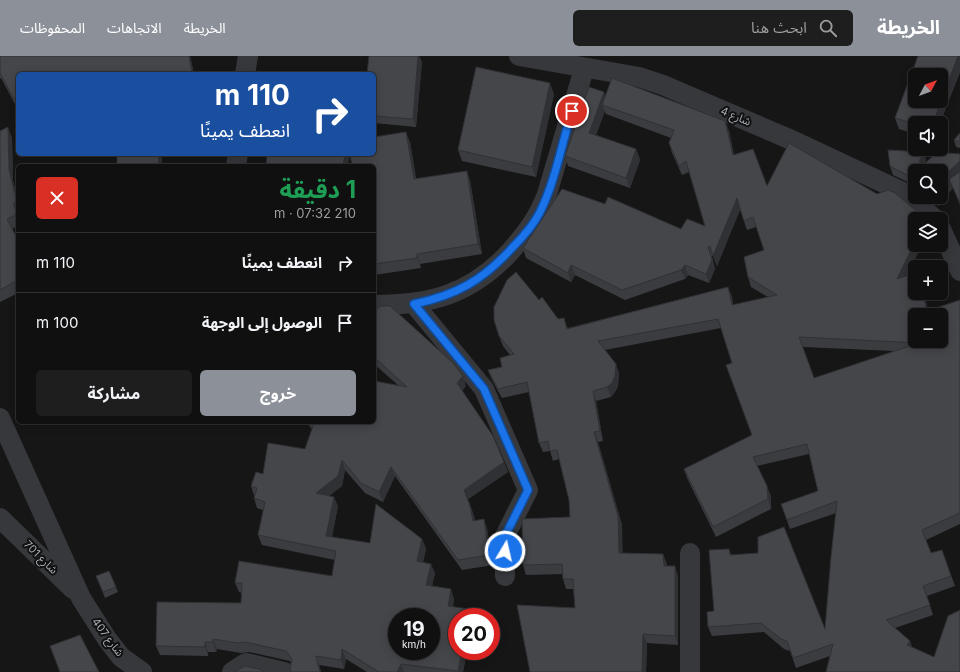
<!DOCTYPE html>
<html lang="ar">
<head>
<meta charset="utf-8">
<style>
	body { margin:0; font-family:Inter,"Noto Sans Arabic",sans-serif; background:#1e1e1f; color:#f1f3f6; direction:rtl; height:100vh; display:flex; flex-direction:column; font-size:15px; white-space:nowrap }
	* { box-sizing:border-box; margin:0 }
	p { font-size:13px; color:#9c9d9f }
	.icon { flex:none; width:22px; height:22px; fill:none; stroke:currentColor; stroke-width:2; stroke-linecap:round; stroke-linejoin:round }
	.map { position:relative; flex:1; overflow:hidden; direction:ltr }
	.sheet { position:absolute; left:16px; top:108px; width:360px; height:260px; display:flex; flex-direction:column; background:#101011; border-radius:6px; box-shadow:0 2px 10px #0003,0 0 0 1px #303031; direction:rtl }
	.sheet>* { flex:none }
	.banner { position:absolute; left:16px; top:16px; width:360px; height:84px; border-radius:6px; box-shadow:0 2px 10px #0003,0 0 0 1px #303031; direction:rtl; background:#1a4fa0; color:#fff; overflow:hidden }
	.needle { width:26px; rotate:49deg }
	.buttons { position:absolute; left:908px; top:12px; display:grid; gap:8px }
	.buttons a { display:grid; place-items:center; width:40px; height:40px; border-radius:6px; background:#101011; box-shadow:0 2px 10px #0003,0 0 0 1px #303031; font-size:20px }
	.speed { position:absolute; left:388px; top:552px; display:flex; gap:8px; font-size:20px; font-weight:700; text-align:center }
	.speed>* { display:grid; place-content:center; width:52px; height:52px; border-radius:50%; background:#101011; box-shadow:0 2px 10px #0003,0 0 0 1px #303031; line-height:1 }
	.speed small { font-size:10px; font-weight:400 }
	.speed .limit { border:6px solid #d22; background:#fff; color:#111 }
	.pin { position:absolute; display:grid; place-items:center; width:34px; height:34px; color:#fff; margin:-17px; border:2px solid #fff; border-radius:50%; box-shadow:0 1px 4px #0007 }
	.me { position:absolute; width:44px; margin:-22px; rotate:9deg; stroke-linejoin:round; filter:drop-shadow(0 0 3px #0008) }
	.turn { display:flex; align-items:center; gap:14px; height:84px; padding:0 20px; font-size:18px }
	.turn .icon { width:52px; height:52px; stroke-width:2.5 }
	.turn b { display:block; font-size:28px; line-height:34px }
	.round { display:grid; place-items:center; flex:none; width:42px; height:42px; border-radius:6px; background:#1e1e1f }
	.headline { display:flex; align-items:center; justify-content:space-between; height:68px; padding:0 20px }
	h1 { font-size:24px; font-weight:700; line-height:30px; color:#1e9e55 }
	.button { display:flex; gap:8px; margin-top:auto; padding:8px 20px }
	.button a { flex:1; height:46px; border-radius:6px; background:#8c9099; color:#fff; font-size:16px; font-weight:700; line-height:46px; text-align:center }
	.button a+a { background:#1e1e1f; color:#f1f3f6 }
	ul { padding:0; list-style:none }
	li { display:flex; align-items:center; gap:12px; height:60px; padding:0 20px; border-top:1px solid #303031 }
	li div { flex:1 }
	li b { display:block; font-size:15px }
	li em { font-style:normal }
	header { display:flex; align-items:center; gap:24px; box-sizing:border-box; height:56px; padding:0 20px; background:#8c9099; color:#fff }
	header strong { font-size:19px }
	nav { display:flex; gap:22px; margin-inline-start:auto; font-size:14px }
	.search { width:280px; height:36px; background:#1e1e1f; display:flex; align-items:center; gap:10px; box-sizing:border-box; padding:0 14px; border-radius:6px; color:#9c9d9f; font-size:15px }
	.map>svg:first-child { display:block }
</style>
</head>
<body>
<header>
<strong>الخريطة</strong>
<div class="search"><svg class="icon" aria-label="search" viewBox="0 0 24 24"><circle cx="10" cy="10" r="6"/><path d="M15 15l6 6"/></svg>ابحث هنا</div>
<nav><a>الخريطة</a><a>الاتجاهات</a><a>المحفوظات</a></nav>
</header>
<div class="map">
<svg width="960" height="616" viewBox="0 0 960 616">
	<rect width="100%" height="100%" fill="#161617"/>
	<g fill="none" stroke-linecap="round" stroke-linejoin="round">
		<path stroke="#37383c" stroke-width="20" d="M519,0L639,21L663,29L794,85L905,137L935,163
			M245,18L248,0
			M236,110L238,98
			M941,173L960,215
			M414,248L484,333L528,434L504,482L505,520
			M374,249C430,249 469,239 509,197C527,176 537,164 547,138L584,13
			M0,362L81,542L107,583L121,601L142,616
			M0,462L73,533
			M232,616L246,607L284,616
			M690,616V497"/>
	</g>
	<path fill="#3b3c40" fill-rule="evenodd" d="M0,0H190L194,18H18V52H17L1,22L0,23Z
		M369,0H419L422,6L416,71L374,67V18Z
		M960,0V16L940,67H915V78L899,73L895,62Z
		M604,36L605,41L725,65L729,75L734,99L767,130L915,189H922L906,220L924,237L928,255L960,244V468L926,484L931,497L942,494L955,530L927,540L933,559L895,572L910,585L912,591L960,616L830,600L796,612L790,595L784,593L764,576L712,580L708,571L714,555L729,493L731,499L825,573L836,457L790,473L781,448L818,435L809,398L757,410L771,440V453L716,481L687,422L684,413L752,379L732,307L721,272L605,294L619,317L618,330L615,336L611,341L596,345L603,385L598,386L622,469V497L667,508V510L678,520V589L647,587L646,616H530L575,552L573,533H566L563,523V518L526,519L523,509L570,461L569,444L559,403L553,405L550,395L543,396L539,387L529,336L502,342L492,324L488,314L502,311L510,299L503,290L499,280L539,244L568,272L728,231L732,241L733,249L768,241L751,231L748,221L764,194L756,171L747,174L740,153L717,210L713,200H712L715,213L709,227L688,219L685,223L625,244L575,219L571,226L526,202L523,192L605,148L681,173L705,170L689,116L682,119L672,97L669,87L671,82L606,58L605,55L596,79L636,93L640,104L630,132L568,110L565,100ZM803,291L894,295L814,322Z
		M554,38L536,121L462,105L458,94Z
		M0,75L12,82L13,124L18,146V170L12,173L18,184V237L0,246Z
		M960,77V92L956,91L954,84Z
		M410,86L416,122L470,124L482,198L420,208L421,212L374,219V110Z
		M923,96L926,104L925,107L960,98V149L953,132L938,150L927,141H941L915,115V130L912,128L893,119L890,110Z
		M374,257L466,330L462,335L504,406L508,416L468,443L474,460L475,465L484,463L487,473L493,509L462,514L395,420L383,446L365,437L345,414L342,430L329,440L338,450L332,481L370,487L422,483L426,493L423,506L435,517L432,530L454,543L453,551L457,595H467L463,616H367L346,603L344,613L319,609L321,616H291V607L290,605L249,596L241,597L217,593L216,596H208V600L160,599L156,590L241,547L242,537L239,536L235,527L332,520L335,504L262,489L258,479L263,454L257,452L254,442V439L251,430L263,418L305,393L312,373L306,366H374L398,329L374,308Z
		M96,520L116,531L118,536L105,542Z"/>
	<path fill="#303134" d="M189,0H190L194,18H192V17Z
		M418,0H419L422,6L416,71L413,63Z
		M958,0H960V16L940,67H933Z
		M550,27L554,38L536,121L532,111Z
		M604,36L607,47L602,49L605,55L593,87L589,77Z
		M725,65L729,75L736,109L733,99Z
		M8,71L12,82L13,124L18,146V150L9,113Z
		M406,76L410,86L417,133L414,123Z
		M636,93L640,104L630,132L626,122Z
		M923,96L926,104L922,115H916Z
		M159,98H162V110H158Z
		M345,98H350L348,110H343Z
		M960,105V116L950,126L953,132L938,150L935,142V141H941V134L946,118Z
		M467,115L470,124L482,198L478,188Z
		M737,142L741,152L717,210L713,200Z
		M915,186V189H922L900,233L897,223Z
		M708,191L715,213L709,227L706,218Z
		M417,198L420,208L421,212L417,202Z
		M571,209L575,219L571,226L568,217Z
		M685,209L688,219L685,223L681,214Z
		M728,231L732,241L735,259L732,249Z
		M923,237H924L929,259L927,255Z
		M616,308L619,317L618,330L615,336L611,341L607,331Z
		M463,320L466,330L460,337L457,327Z
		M593,335L596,345L603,385L600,375Z
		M594,376L598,386L622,469L623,507L619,497Z
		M342,404L345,414L342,430L320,447L316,437Z
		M504,406L508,416L467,444L464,434Z
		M391,411L395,420L383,446L379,436Z
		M767,430L771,440V453L768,443Z
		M334,441L338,450L330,490L326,480Z
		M470,450L474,460L476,475L473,465Z
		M484,463L487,473L493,509L489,499Z
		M422,483L426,493L421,515L417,505Z
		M663,498L667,508L668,520L664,510Z
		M431,508L435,517L430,539L426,529Z
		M675,510L678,520V589L675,580Z
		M451,533L454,543L451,560L448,550Z
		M469,553L472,561H468Z
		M643,578L647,587L646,616H642Z
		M213,583L217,593L216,596L213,586Z
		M910,585L913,594L907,589Z
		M205,586L208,596V600L205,591Z
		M342,593L346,603L344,613L341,604Z
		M462,595H467L463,616H458Z
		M316,600L319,609L321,616H320Z
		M401,608L404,616H397Z"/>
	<path fill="#45464a" stroke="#303134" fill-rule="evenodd" d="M0,0H189L192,17L189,18H18V41L14,43L0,17Z
		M369,0H418L413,63L374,60V18H367Z
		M918,0H958L941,45V19H915V45H941L933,67H915V68L895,62Z
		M476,11L550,27L532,111L458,94Z
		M612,22L725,65L733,99L753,93L767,130L789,87L877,138L888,134L895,137L926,163H915V186L897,223L915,217V237H923L927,255L960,244V457L922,474L931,497L942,494L951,520L923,530L930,549L886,564L910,585L907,589L934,601L948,560L960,554V616H826L833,588L793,602L787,585L781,583L761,567L708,571L707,556L714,555L709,494L729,493L730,499L758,497V481L784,471L825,573L831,501L837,445L787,464L781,448L818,435L807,388L753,401L767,430L768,443L713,471L684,413L752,379L726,309L732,307L718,263L598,285L616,308L615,320L612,327L607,331L593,335L600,375L594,376L618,460L619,497L663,498L664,510H675V580L643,578L642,616H530L517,549L575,552L573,523H563L562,508L523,509L522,463L570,461L569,444L557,394L550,395L548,385L539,387L527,326L498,333L488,314L502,311L500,302L514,298L499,280L494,264V251L507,224L516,216L539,244L542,241L558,263L564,262L567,273L728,231L732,249L777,239L748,221L744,201L764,194L753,161L744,165L737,142L713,200L710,190L708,191L712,204L706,218L685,209L681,214L622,234L571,209L568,217L523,192L562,133L605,148L608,141L681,173L687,163L705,170L686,105L679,110L669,87L674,74L602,49ZM915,259H941V285H915ZM799,281L919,287L814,322Z
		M589,31L604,36L589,77L636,93L626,122L565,100Z
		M8,71L9,113L17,146L13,148L18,158L7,163L18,184V224L0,234V75Z
		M406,76L414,123L467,115L478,188L417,198V202L374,208V110H352L350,98H374V81Z
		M960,77V86L954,84Z
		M888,94L923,96L916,115H915V125L909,120L890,110Z
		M937,96L960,98V105L946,118L950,123L941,134V115H917Z
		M117,98H159L158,110H117Z
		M267,98H345L343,110H266Z
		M960,116V147L949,123Z
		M380,250H390L453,307L463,320L457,327L493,380L504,406L464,434L470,450L473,465L484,463L489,499L458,504L391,411L379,436L361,427L342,404L338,420L316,437L334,441L326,480L370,487L376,448L422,483L417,505L431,508L426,529L451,533L448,550L469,553L468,561H457V595H462L458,615L401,608L397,616H379L342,593L341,604L316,600L320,616H291L290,612L292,603L286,595L245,586L238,587L213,583V586H205V591L156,590L157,546L241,547L242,527H235L239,505L332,520L336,495L258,479L265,446L254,442L257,432L251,430L256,416L263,418L268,387L305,393L313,370L310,366H374V325L407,331L374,301V257ZM397,561H431V595H397Z
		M109,515L116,531L103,536L96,520Z
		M80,579L99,616H60L50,590Z
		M245,610L262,614L263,616H234Z"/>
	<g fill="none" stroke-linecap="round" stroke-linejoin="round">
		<g stroke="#114b97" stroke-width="10">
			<path id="route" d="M505,495L504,482L528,434L484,333L414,248C457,239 483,224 512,192C523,181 533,170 540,156C555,126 562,87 572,55"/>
		</g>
		<use href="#route" stroke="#1a73e8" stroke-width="7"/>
	</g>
	<g text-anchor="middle" stroke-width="4" stroke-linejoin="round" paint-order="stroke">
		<g font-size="11" fill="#a9aeb6" stroke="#111112">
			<text transform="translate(736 60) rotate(23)" y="4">شارع 4</text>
			<text transform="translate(41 501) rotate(45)" y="4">شارع 701</text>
			<text transform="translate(108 581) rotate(53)" y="4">شارع 407</text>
		</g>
	</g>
</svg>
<div class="buttons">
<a><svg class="needle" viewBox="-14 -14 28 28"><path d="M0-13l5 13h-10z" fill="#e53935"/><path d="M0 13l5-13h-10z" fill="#9c9d9f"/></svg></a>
<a><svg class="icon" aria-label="sound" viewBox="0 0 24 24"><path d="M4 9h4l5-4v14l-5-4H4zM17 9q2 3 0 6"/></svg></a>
<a><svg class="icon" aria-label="search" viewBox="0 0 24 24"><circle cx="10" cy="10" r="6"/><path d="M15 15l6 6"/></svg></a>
<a><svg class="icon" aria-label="layers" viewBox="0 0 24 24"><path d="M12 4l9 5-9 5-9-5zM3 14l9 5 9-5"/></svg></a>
<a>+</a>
<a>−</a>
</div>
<div class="speed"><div>19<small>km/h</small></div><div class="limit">20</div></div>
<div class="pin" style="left:572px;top:55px;background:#d93025"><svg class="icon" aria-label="arrive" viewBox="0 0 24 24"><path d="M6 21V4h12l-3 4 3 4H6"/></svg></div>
<svg class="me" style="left:505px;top:495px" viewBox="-20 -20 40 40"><circle r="17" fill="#1a73e8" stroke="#fff" stroke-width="3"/><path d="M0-11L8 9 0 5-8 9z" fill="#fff"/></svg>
<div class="banner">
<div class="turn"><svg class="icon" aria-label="right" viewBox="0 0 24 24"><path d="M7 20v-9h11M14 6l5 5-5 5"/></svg><div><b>110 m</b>انعطف يمينًا</div></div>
</div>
<section class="sheet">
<div class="headline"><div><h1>1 دقيقة</h1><p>210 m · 07:32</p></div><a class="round" style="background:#d93025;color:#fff"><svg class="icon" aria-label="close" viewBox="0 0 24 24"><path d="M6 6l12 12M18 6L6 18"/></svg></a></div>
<ul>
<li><svg class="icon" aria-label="right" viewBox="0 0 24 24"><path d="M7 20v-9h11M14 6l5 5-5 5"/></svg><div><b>انعطف يمينًا</b></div><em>110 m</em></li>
<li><svg class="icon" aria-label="arrive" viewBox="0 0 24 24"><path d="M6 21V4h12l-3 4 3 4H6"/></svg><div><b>الوصول إلى الوجهة</b></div><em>100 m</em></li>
</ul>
<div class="button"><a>خروج</a><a>مشاركة</a></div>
</section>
</div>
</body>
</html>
